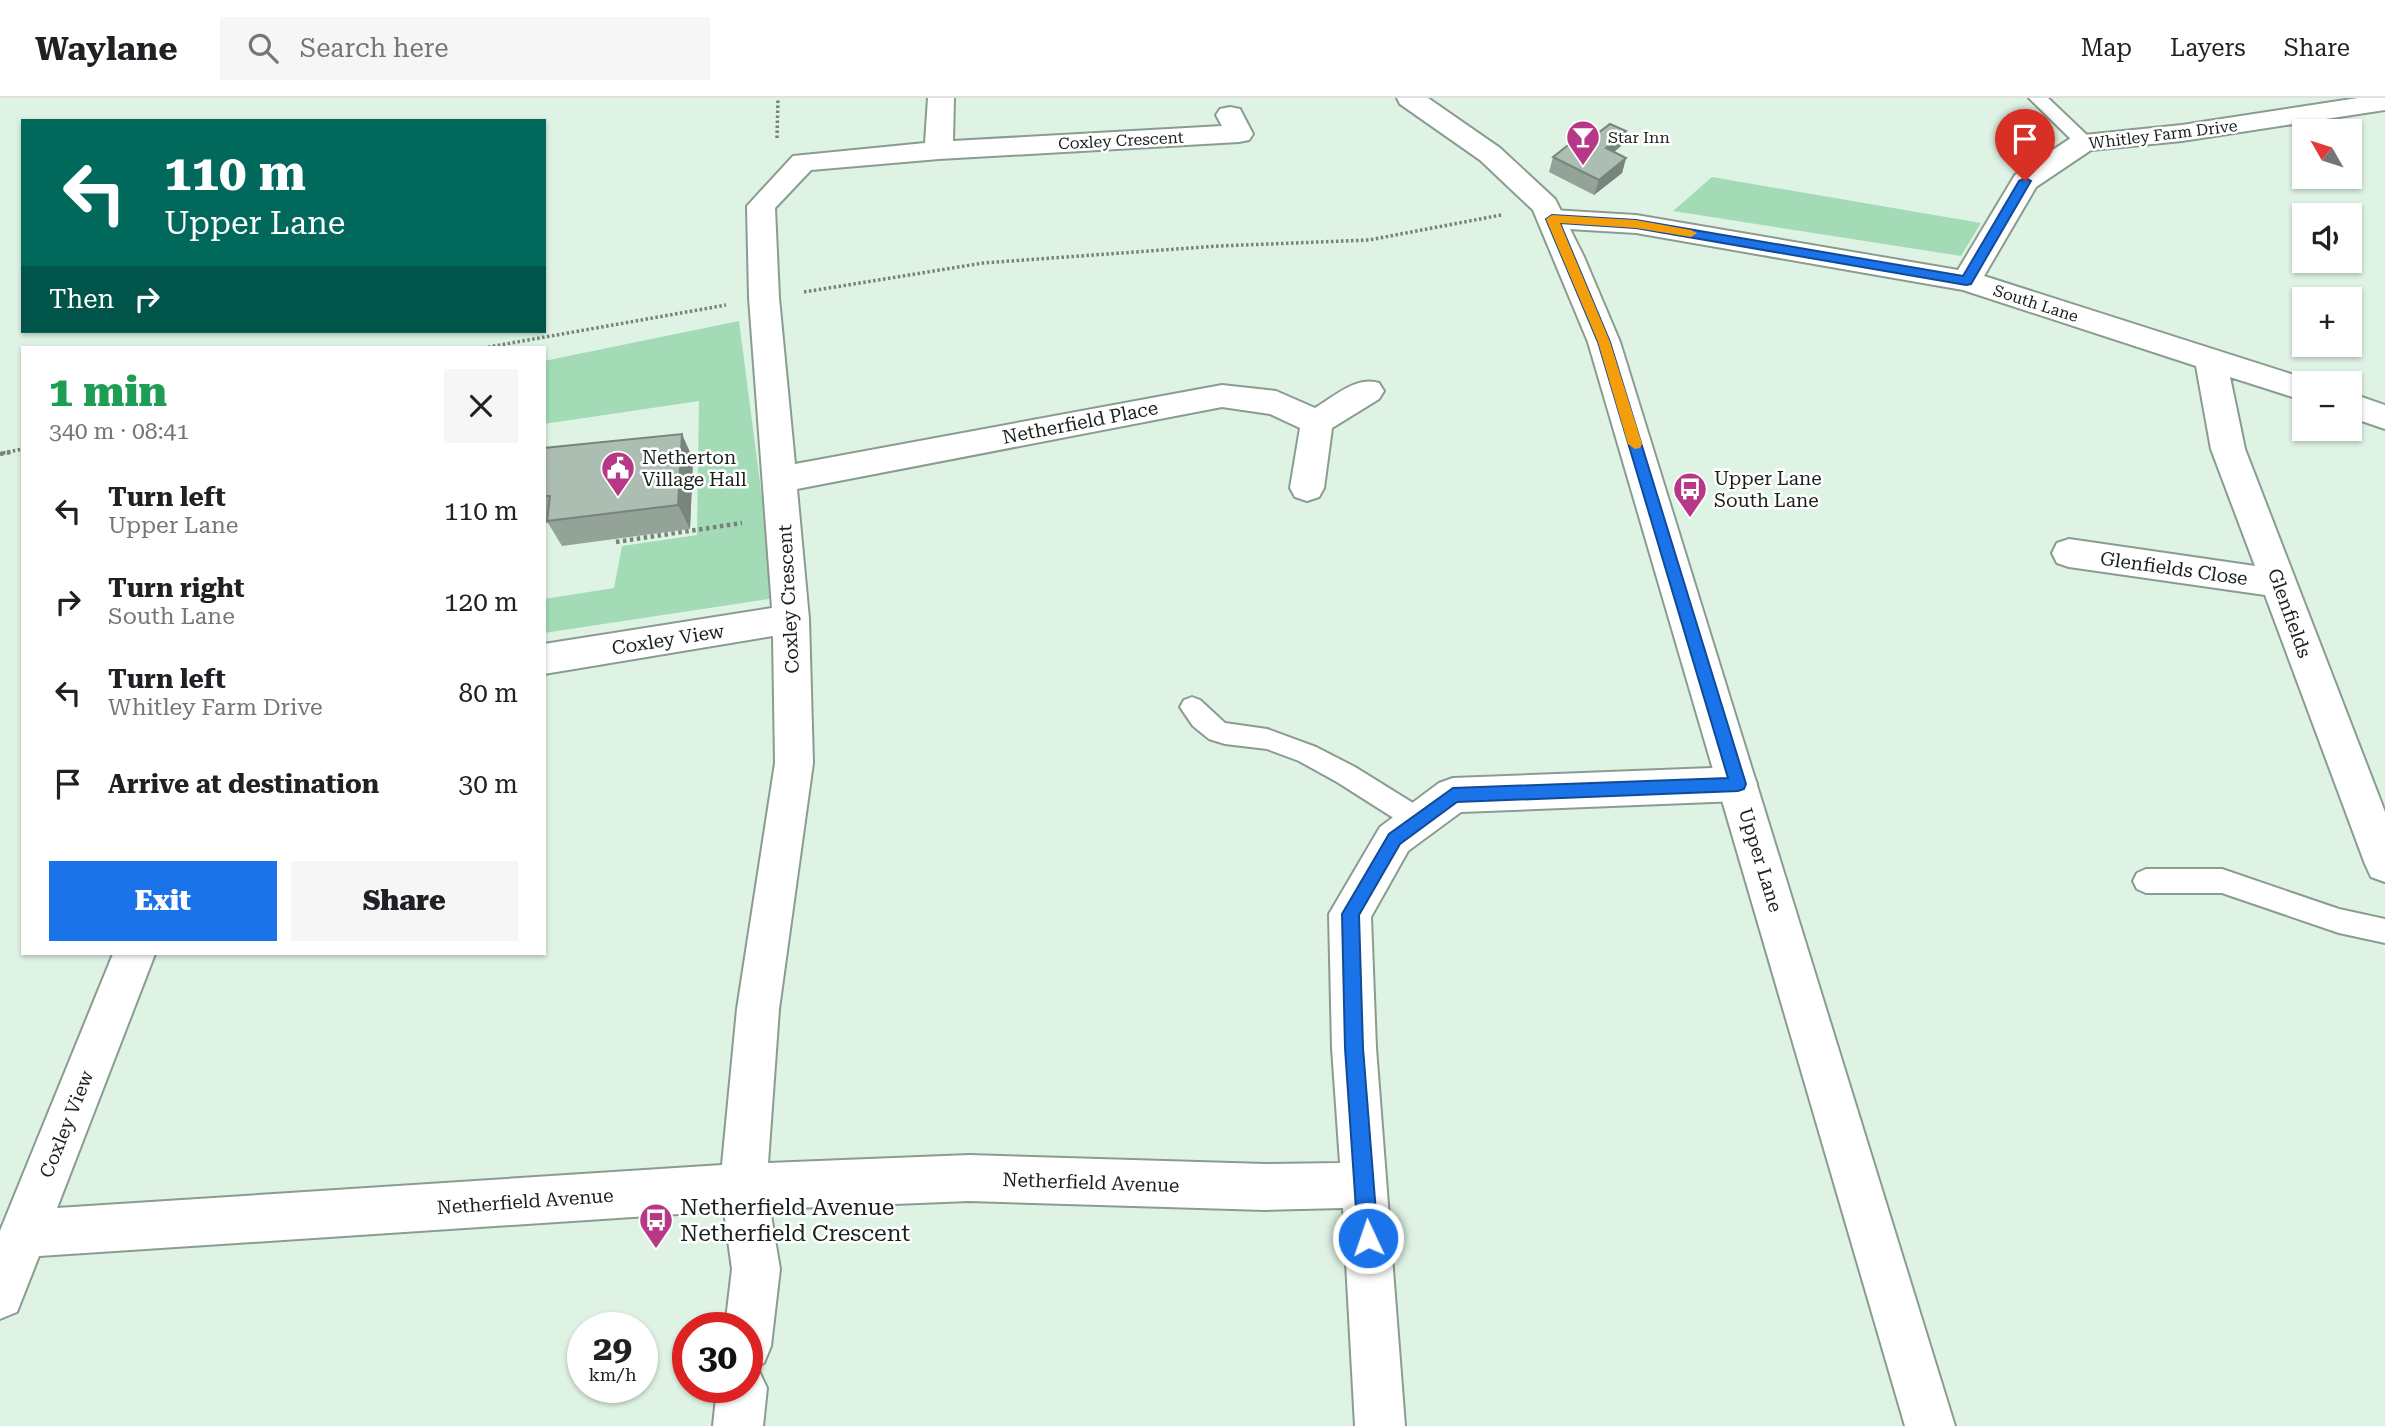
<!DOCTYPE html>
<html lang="en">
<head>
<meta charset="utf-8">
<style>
	body { margin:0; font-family:"Roboto Serif",serif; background:#f6f6f6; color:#202124; height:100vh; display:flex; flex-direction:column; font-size:26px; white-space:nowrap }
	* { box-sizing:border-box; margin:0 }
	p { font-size:23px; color:#757577 }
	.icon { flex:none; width:38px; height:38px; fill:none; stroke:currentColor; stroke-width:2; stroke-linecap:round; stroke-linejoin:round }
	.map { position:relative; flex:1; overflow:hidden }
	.sheet { position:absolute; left:21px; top:248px; width:525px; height:609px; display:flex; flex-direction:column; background:#fff; border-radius:0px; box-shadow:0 2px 5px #0004 }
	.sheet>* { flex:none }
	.banner { position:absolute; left:21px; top:21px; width:525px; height:214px; border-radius:0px; box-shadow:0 2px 5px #0004; background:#00695c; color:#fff; overflow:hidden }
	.needle { width:46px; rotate:309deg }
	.fabs { position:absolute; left:2292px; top:21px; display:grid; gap:14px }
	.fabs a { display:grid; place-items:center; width:70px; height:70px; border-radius:0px; background:#fff; box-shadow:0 2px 5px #0004; font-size:35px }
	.speed { position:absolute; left:567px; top:1214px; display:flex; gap:14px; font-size:35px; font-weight:700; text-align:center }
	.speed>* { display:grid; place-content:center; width:91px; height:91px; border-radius:50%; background:#fff; box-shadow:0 2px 5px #0004; line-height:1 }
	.speed small { font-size:18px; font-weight:400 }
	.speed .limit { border:10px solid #d22; background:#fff; color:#111 }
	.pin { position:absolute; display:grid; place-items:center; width:60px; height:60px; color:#fff; margin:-72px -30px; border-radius:50% 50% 50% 0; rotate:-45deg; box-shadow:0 0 7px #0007 }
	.pin .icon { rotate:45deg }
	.me { position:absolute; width:77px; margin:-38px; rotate:357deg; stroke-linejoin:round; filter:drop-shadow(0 0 5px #0008) }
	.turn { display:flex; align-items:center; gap:24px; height:147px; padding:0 28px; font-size:32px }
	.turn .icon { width:91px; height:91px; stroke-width:2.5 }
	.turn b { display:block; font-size:49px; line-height:60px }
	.then { display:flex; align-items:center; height:66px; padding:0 28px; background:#0003; gap:14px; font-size:26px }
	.round { display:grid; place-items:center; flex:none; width:74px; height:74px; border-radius:0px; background:#f6f6f6 }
	.head { display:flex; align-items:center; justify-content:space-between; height:119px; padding:0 28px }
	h1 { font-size:42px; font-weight:800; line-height:52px; color:#1e9e55 }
	.button { display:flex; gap:14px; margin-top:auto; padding:14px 28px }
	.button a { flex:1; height:80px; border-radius:0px; background:#1a73e8; color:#fff; font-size:28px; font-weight:800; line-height:80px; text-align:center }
	.button a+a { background:#f6f6f6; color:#202124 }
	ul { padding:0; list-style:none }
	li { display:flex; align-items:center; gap:21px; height:91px; padding:0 28px }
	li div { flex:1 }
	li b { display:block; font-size:26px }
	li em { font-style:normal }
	header { display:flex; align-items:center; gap:42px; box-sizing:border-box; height:98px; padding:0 35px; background:#fff; border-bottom:2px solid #e0e0e0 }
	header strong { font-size:33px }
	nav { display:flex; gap:38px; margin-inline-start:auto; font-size:24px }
	.search { width:490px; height:63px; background:#f6f6f6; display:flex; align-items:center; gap:18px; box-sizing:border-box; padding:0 24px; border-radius:0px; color:#757577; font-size:26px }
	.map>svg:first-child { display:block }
</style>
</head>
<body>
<header>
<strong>Waylane</strong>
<div class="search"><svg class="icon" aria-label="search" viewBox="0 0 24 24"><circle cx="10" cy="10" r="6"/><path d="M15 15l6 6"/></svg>Search here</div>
<nav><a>Map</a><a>Layers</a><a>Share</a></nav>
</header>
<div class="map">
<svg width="2385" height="1328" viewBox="0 0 2385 1328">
	<rect width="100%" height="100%" fill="#dff3e5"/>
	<path fill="#a3dbb7" d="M1712,79L1981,125L1961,158L1673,113Z
		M739,223L775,500L544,535V501L614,490L622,448L697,437L699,303L544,326V263Z"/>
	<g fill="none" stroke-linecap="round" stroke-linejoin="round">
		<g stroke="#8a9c90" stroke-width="4">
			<path id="lane" d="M2029,0H2048L2090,40L2093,44L2090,48H2078Z
				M1192,599L1200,602L1225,625L1267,631L1316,649L1355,669L1429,715L1433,723L1429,731L1420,734L1411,731L1337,684L1299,663L1267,651L1225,646L1209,641L1193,628L1180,609L1184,602Z
				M2146,771H2222L2339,811L2385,821V845L2339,835L2222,795H2146L2137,791L2133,783L2137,775Z"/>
		</g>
		<g stroke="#8a9c90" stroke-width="4">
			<path id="street" d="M928,0H954L953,43L1222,28L1216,17L1220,11L1230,9L1240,11L1253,36L1249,42L1239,44L939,61L811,72L775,110L779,200L795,366L1222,287L1276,293L1315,310C1335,298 1356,278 1379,285L1384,293L1379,301L1332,330L1324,390L1319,399L1307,403L1295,399L1290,390L1300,330L1270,316L1222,309L797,391L809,521L813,665L779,911L768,1065L969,1057L1265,1066L1340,1065L1332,950L1329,816L1380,729L1439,685L1453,680L1738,669L1752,674L1757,686L1752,698L1738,703L1461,714L1408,753L1371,819L1376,950L1405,1328H1355L1343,1110L1265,1112L969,1103L770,1111L780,1171L771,1248L764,1265L753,1270L759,1273L767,1290L763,1328H713L717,1290H747V1230H725L732,1171L724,1113L39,1158L17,1214L0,1221V1133L113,856H155L57,1110L722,1067L737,911L775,665L773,538L544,576V546L772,510L749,200L747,108L793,58L925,45Z
				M2358,0H2385V12L2182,43L2091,52L2036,89L1984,178L2316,284L2305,285V303L2230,279L2245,351L2385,714V784L2371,779L2365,766L2265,497L2069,469L2057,465L2052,455L2057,445L2069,441L2255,468L2211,351L2196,268L1963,192L1636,135L1552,130L1542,128L1538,121L1542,114L1552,112L1636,117L1958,172L2015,77L2074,38L2182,27Z
				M2350,295L2385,307V331L2350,319Z"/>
		</g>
		<g stroke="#8a9c90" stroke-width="4">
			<path id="secondary" d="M1397,0H1428L1500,50L1555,101L1584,159L1620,244L1955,1328H1905L1588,244L1533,112L1480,62L1400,6Z"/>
		</g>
		<path stroke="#76837a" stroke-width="3.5" stroke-dasharray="2.5 2.5" stroke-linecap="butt" d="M777,40L778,0
			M804,194L983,165L1218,148L1369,142L1501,117
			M483,250L726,207
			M3,355L23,351"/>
		<path stroke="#76837a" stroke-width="4.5" stroke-dasharray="3.5 3.5" stroke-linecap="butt" d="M0,356L11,354
			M616,444L742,425"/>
		<use href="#lane" fill="#fff" fill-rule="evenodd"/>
		<use href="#street" fill="#fff" fill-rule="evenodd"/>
		<use href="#secondary" fill="#fff" fill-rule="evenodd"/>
	</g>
	<path fill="#93a398" d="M1621,48L1614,54L1626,60L1622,75L1594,97L1549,74L1553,59Z
		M544,350L693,361L690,431L562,448L548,425H544Z"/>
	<path fill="#78857c" d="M1626,33L1621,48L1601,65L1606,50Z
		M1626,60L1622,75L1594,97L1599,82Z
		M682,336L693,361L690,431L678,407Z"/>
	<path fill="#abbeb1" stroke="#78857c" stroke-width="2" d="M1610,26L1626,33L1606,50L1626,60L1599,82L1553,59L1581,37L1590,41Z
		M682,336L678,407L547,423L550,398H544V350Z"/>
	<path fill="#1a73e8" stroke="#114b97" stroke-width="2" d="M2025,80L2031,83L1971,186L1966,187L1636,130L1560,125L1610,244L1746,686L1744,691L1738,693L1457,704L1400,746L1359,817L1363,950L1378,1140L1375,1147L1368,1150L1361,1147L1358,1140L1345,950L1342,816L1389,736L1453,690L1728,680L1598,244L1546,121L1552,117L1636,122L1963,178L2019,83Z"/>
	<path fill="#f59e0b" d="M1552,117L1636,122L1691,132L1697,135L1691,139L1636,130L1560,125L1610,244L1642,346L1640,350L1635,351L1628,346L1598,244L1546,121Z"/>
	<defs>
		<g id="bar-pin" transform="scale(1.75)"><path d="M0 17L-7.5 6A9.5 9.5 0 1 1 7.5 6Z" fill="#b63886" stroke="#fff"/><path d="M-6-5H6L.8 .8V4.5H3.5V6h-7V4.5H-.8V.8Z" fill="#fff"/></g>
		<g id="civic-pin" transform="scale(1.75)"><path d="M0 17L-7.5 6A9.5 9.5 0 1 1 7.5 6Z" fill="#b63886" stroke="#fff"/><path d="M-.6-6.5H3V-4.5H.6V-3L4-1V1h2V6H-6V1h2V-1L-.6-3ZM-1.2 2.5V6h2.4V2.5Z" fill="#fff"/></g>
		<g id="bus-pin" transform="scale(1.75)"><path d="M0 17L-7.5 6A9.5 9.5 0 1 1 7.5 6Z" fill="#b63886" stroke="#fff"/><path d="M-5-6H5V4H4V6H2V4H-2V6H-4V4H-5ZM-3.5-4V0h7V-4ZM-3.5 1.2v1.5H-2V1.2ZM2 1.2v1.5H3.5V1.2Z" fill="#fff"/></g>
	</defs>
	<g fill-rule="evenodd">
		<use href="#bar-pin" x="1583" y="39"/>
		<use href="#civic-pin" x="618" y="370"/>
		<use href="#bus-pin" x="1690" y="391"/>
		<use href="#bus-pin" x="656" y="1122"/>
	</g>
	<g text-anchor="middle" stroke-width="5" stroke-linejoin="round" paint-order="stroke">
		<g font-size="16" fill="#1a211c" stroke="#fff">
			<text transform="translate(2163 36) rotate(-7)" y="6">Whitley Farm Drive</text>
			<text transform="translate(1121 42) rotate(-3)" y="6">Coxley Crescent</text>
			<text transform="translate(2036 205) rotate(18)" y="6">South Lane</text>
		</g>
		<g font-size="16" fill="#1a211c" stroke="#fff" text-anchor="start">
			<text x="1608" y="45">Star Inn</text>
		</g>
		<g font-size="19" fill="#1a211c" stroke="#fff">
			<text transform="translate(1080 324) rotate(-11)" y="7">Netherfield Place</text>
			<text transform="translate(2174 470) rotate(8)" y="7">Glenfields Close</text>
			<text transform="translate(788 501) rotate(-93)" y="7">Coxley Crescent</text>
			<text transform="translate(2290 515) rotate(70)" y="7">Glenfields</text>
			<text transform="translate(668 541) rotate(-9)" y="7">Coxley View</text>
			<text transform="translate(1761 762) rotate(73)" y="7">Upper Lane</text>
			<text transform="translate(66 1026) rotate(-68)" y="7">Coxley View</text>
			<text transform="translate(1091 1084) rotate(2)" y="7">Netherfield Avenue</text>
			<text transform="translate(525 1103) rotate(-4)" y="7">Netherfield Avenue</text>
		</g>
		<g font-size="19" fill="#1a211c" stroke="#fff" text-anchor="start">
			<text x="642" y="366">Netherton<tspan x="642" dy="22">Village Hall</tspan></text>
			<text x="1714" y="387">Upper Lane<tspan x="1714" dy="22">South Lane</tspan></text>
		</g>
		<g font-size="23" fill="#1a211c" stroke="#fff" text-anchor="start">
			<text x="680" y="1117">Netherfield Avenue<tspan x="680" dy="26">Netherfield Crescent</tspan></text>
		</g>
	</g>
</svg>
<div class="fabs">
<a><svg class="needle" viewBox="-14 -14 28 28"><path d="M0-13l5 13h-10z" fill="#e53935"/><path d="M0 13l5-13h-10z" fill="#757577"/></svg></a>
<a><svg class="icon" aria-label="sound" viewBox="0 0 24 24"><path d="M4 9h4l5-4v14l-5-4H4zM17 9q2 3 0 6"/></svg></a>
<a>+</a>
<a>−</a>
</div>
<div class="speed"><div>29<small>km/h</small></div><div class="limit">30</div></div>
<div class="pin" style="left:2025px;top:83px;background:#d93025"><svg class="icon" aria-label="arrive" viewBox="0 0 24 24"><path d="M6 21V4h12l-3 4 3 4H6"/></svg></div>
<svg class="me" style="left:1368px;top:1140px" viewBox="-20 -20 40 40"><circle r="17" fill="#1a73e8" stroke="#fff" stroke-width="3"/><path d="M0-11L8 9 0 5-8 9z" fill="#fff"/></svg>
<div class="banner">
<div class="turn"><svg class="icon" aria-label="left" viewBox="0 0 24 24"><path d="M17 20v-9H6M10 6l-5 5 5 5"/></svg><div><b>110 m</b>Upper Lane</div></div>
<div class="then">Then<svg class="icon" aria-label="right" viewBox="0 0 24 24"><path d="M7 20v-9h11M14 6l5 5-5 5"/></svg></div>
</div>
<section class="sheet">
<div class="head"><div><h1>1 min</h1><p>340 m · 08:41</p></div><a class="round"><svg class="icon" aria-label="close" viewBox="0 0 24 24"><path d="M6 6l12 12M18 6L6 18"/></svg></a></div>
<ul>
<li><svg class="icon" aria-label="left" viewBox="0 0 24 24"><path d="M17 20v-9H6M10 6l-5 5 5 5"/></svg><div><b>Turn left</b><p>Upper Lane</p></div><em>110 m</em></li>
<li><svg class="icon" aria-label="right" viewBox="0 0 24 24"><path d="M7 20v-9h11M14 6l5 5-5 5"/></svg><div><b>Turn right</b><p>South Lane</p></div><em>120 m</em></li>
<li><svg class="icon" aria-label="left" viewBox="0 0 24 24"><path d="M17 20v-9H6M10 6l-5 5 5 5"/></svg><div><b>Turn left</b><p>Whitley Farm Drive</p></div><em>80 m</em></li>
<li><svg class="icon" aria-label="arrive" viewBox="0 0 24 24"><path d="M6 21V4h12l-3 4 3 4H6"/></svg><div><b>Arrive at destination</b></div><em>30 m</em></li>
</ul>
<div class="button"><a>Exit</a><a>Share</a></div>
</section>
</div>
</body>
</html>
